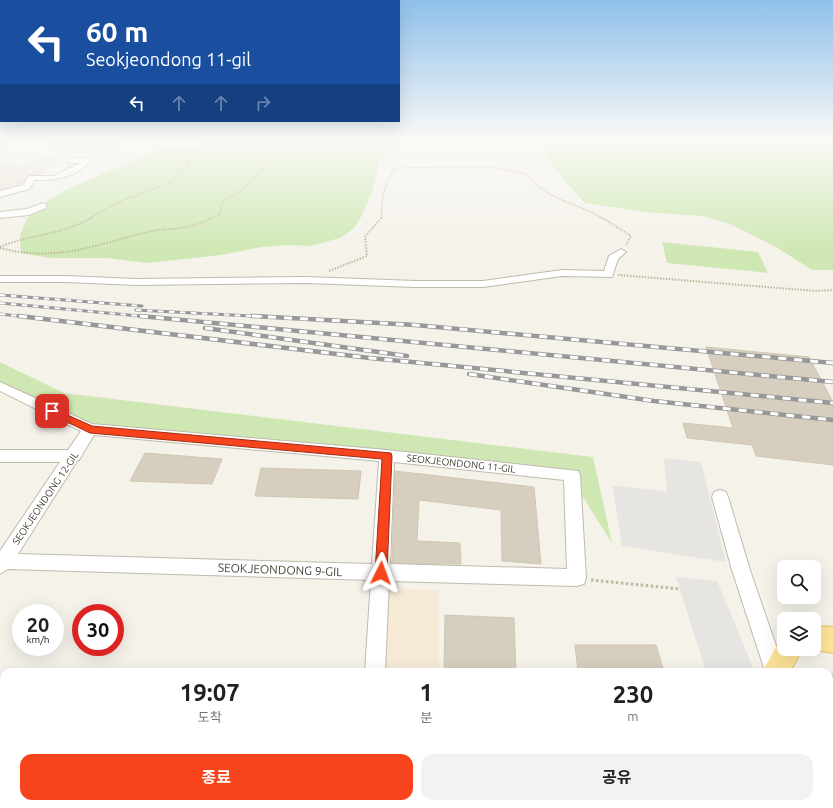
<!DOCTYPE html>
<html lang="ko">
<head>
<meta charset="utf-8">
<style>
	body { margin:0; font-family:Ubuntu,"Noto Sans KR",sans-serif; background:#f2f2f2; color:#202124; height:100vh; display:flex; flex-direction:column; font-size:15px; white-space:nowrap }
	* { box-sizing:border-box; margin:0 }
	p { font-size:13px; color:#757577 }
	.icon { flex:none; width:22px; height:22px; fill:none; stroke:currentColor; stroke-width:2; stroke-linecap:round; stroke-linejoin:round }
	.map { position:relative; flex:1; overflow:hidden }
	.sheet { position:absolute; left:0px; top:668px; width:833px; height:140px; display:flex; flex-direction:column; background:#fff; border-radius:12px 12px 0 0; box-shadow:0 4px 16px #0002 }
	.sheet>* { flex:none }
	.banner { position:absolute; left:0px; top:0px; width:400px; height:122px; box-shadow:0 4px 16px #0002; background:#1a4fa0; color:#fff; overflow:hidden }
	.buttons { position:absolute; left:777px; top:560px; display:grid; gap:8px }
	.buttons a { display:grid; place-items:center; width:44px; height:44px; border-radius:8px; background:#fff; box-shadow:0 4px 16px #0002; font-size:20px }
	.speed { position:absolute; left:12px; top:604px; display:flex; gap:8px; font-size:20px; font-weight:700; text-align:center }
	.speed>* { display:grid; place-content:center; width:52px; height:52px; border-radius:50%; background:#fff; box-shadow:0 4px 16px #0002; line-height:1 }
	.speed small { font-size:10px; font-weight:400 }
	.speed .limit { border:6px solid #d22; background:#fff; color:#111 }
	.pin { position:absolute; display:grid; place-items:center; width:34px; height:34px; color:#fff; margin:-17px; border-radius:8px; box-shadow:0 2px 6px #0006 }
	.me { position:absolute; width:44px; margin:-22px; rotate:3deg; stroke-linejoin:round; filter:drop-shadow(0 0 3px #0008) }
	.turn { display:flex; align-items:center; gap:14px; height:84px; padding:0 20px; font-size:18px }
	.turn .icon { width:52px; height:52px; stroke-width:2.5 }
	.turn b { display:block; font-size:28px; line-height:34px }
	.lanes { display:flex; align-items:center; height:38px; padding:0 20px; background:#0003; justify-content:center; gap:20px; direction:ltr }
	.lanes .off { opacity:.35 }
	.eta { display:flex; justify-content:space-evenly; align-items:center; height:68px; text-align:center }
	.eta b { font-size:24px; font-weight:700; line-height:28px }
	.button { display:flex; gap:8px; margin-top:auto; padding:8px 20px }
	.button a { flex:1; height:46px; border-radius:12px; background:#f8441d; color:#fff; font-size:16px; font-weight:700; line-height:46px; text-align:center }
	.button a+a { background:#f2f2f2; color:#202124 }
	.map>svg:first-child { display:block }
</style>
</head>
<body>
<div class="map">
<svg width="833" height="808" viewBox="0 0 833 808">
	<rect width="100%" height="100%" fill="#f5f2ea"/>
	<path fill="#e9e4d8" d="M6,140H22L0,156V144Z
		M49,156L61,162L22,187L0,194V163L10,160L19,166Z"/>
	<path fill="#f6e9d6" d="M389,589L438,590L439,672H385Z
		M379,804H536L537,808H378Z"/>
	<path fill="#cfe8b3" d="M49,140H135C104,151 76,160 45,145Z
		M205,140H415L393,147L379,162L373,190L361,217L353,229L340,238L310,246L288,245L261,247L221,255L147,263L106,258H50L21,253L20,235L27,218L36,209L63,191L152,152Z
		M541,140H833V270H812L776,247L730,224L702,216L644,212L585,203C569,185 546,164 541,140Z
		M662,242L758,252L768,273L667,263Z
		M0,362L64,393L593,457L612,543L567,472L77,422L0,385Z
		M829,673H833V741L829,737Z"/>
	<path fill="#e6e5e1" d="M664,458L701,462L726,562L622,546L612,485L667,492Z
		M676,577L717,581L755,672H706Z"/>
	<path fill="#d6cebf" stroke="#d1c6b2" d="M706,347L809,357L833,402V465L756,456L752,445L687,438L683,423L733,428Z
		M145,453L222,459L212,484L130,481Z
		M261,468L361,471L358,499L255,496Z
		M395,471L534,487L541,564L502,561L501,510L419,500L417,541L460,543L461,564L392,563Z
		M445,615L514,618L516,672H444Z
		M575,645H656L664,672H578Z"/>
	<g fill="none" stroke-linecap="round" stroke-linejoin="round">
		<g stroke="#c0baac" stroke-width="2">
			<path id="minor" d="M86,158L90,160C78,178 54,180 35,180L29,189L0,197V191L23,185L29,176H54L80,163H68V159Z
				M43,203L46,204V208L29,215L0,218V212L27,209Z
				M621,249L626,252L618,259L612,277L562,276L483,287H416L306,283L136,285L66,282H0V276H66L136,279L306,277L416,281H483L562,270L604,271L609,256Z
				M0,382L92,424L387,450L578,471L580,475L586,578L584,584L577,586L389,581L385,672H365L371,580L8,569L0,574V551L60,462H0V450H68L81,431L0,391ZM94,435L379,461L372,564L18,554L77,461L79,460ZM394,462L564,480L567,569L390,564Z
				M720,490L726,492L728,497L750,570L785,672L765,671L732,570L712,497L714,492Z
				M0,762H4V786H0Z
				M130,804H170L172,808H132Z
				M354,804H378L377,808H353Z
				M777,804H827V805L826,808H775Z"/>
		</g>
		<g stroke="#e4c269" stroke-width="2">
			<path id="major" d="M814,626L833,627V653L810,649H814Z
				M784,638V649H802L790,672H762L780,640Z
				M829,800L832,808H800L799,804H829Z"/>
		</g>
		<path stroke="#c2b69e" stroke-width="1.5" stroke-dasharray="1 1" stroke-linecap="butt" d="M90,218L121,201L172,182L177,173L190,166L185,160L186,152L232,140
			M212,218L219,215L223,201C249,188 268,168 277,140
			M382,218C380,199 385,185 395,168L493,167L527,174C546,200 575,202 602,218"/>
		<path stroke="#c2b69e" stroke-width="2" stroke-dasharray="1.5 1.5" stroke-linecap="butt" d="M601,217L631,236L626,245
			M0,247C30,234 64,235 92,217
			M0,248C58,263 97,244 152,231C161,229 171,230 180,228C192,227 203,222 214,217
			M329,271L367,256L365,237L382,217
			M618,275L816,291L833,290"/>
		<path stroke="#c2b69e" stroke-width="3" stroke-dasharray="2.5 2.5" stroke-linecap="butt" d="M591,580L680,589"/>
		<path stroke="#c2b69e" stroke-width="4" stroke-dasharray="3 3" stroke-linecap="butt" d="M829,783H833"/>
		<use href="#minor" fill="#fff" fill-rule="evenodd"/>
		<use href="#major" fill="#fde49a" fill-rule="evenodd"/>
		<g stroke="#989898" stroke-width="3">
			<path id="rail-far1" d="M0,295L142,306
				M0,303L150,317
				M136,310L271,317
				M0,314L27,317"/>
		</g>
		<g stroke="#989898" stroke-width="4.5">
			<path id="rail" d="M19,316L370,358L833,403
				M140,316L833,382
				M252,316L415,325L833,363
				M205,328L407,356
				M469,374L654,401L833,420"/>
		</g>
		<use href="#rail-far1" stroke="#fff" stroke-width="2" stroke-dasharray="5.5" stroke-linecap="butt"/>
		<use href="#rail" stroke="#fff" stroke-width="3" stroke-dasharray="8" stroke-linecap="butt"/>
	</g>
	<linearGradient id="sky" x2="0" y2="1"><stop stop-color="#8ec0eb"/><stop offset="0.55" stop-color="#faf9f6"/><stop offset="1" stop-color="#faf9f6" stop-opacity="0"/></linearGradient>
	<rect width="833" height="253" fill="url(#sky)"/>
	<path fill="#f8441d" stroke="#a12c13" d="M52,408L92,426L391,453L392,456L387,573L386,577L381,579L377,577L375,573L382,459L90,433L48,413V409Z"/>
	<g text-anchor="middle" stroke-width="3" stroke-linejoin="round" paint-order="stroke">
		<g font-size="10" fill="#494338" stroke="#fff">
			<text transform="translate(461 463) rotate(6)" y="4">SEOKJEONDONG 11-GIL</text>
			<text transform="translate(45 498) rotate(-56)" y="4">SEOKJEONDONG 12-GIL</text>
		</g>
		<g font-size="12" fill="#494338" stroke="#fff">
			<text transform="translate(280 570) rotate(2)" y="4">SEOKJEONDONG 9-GIL</text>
		</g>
	</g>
</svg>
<div class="buttons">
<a><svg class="icon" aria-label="search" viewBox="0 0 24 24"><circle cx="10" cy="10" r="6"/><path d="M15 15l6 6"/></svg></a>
<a><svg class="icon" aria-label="layers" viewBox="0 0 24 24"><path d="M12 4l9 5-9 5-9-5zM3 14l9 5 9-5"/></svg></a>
</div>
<div class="speed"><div>20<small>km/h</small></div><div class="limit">30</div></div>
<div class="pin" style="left:52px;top:411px;background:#d93025"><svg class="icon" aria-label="arrive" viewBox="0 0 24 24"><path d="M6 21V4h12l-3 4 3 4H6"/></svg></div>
<svg class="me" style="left:381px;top:573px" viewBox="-20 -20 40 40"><path d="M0-17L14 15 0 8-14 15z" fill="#f8441d" stroke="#fff" stroke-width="4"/></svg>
<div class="banner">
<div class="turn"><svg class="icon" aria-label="left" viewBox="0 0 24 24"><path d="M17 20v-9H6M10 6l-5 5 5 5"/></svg><div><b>60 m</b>Seokjeondong 11-gil</div></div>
<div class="lanes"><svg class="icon" aria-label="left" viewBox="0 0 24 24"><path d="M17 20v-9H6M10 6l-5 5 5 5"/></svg><svg class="icon off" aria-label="ahead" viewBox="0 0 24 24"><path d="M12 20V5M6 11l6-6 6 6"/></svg><svg class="icon off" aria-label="ahead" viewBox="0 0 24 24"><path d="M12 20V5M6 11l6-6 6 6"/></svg><svg class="icon off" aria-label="right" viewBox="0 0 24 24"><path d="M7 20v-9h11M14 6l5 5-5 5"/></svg></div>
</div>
<section class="sheet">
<div class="eta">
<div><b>19:07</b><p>도착</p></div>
<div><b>1</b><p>분</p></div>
<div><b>230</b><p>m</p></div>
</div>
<div class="button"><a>종료</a><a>공유</a></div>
</section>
</div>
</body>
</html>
